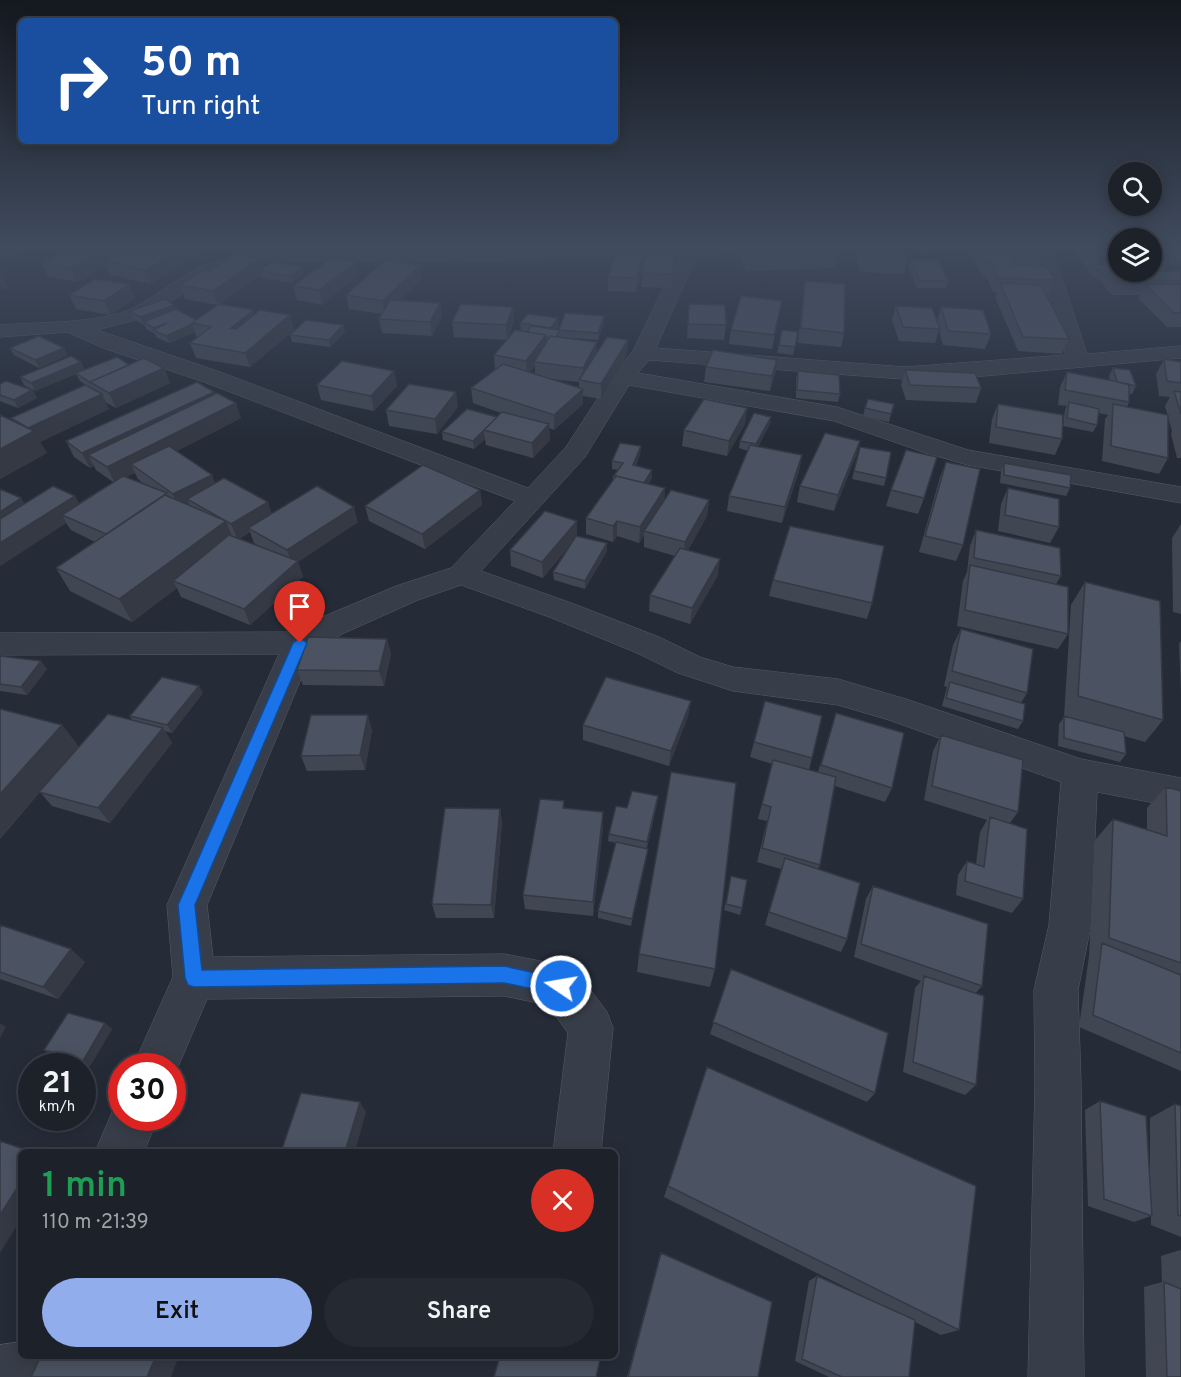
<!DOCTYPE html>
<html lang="en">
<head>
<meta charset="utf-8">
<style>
	body { margin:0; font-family:Overpass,sans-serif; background:#252932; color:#f1f3f6; height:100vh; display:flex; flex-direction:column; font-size:22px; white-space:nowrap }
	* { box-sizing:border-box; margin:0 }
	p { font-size:20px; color:#a0a3a8 }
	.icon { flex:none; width:33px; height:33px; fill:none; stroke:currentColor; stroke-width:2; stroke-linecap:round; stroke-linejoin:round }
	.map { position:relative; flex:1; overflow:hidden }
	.panel { position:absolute; left:18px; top:1149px; width:600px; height:210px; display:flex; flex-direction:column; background:#1c212a; border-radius:9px; box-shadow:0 3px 15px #0003,0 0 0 2px #3a3e47 }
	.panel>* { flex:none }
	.guide { position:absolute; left:18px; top:18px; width:600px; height:126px; border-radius:9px; box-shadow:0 3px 15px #0003,0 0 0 2px #3a3e47; background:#1a4fa0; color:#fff; overflow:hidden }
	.buttons { position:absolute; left:1108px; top:162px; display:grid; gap:12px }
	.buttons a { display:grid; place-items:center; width:54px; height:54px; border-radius:50%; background:#1c212a; box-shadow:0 3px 15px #0003,0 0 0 2px #3a3e47; font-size:30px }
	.speed { position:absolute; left:18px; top:1053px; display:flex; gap:12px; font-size:30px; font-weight:700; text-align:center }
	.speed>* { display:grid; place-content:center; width:78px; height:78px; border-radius:50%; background:#1c212a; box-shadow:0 3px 15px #0003,0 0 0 2px #3a3e47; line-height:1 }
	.speed small { font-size:15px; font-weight:400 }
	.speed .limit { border:9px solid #d22; background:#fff; color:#111 }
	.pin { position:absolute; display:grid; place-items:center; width:51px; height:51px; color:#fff; margin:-62px -26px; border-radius:50% 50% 50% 0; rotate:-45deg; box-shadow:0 0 6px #0007 }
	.pin .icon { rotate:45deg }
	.me { position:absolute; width:66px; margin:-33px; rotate:282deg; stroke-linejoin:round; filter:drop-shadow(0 0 4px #0008) }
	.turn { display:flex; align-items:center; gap:21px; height:126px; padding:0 24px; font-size:27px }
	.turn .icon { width:78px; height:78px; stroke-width:2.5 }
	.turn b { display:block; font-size:42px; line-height:51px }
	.round { display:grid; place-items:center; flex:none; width:63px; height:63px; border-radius:32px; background:#252932 }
	.head { display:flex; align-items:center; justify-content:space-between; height:102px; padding:0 24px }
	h1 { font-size:36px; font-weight:600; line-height:45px; color:#1e9e55 }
	.button { display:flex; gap:12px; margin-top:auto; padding:12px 24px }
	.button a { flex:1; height:69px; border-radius:36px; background:#91adec; color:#111; font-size:24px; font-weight:600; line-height:69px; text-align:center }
	.button a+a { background:#252932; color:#f1f3f6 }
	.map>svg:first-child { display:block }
</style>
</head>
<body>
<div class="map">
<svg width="1181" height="1377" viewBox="0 0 1181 1377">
	<rect width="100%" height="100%" fill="#252c38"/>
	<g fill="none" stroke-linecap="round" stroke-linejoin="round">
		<g stroke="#565c67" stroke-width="1">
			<path id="street" d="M558,248H744L741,252L697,255L656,348L905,367L1066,355L1034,248H1052L1087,354L1181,346V358L929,381L649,360L638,373L837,407L968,450L1181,487V503L968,465L926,453L834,421L629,385L585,457L481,571L574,604L659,637L700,657L733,667L838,679L909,700L1081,759L1181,778V808L1097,792L1091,925L1078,990L1081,1085L1084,1377H1028L1035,1085L1034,990L1049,925L1061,782L889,720L838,705L733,691L678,673L637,653L552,618L461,585L418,600L342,634L313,650L207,905L213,957L504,954L561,965L576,971L607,1012L613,1028L601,1152H553L568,1033L548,1005L504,996L207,999L172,1081V1066H133L173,977L167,905L279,654L0,655V633L295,632L320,618L396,586L451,568L515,501L204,382L106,349L67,332L0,337V325C37,322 100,324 133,308C155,298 203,256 227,262L229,266L227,270L193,287L146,317L97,330L220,372L528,488L566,447L615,372L633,351L679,255L469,261L243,260L237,259L234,255L237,251L243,250L469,251Z
				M122,1099V1118H158L144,1152H95L117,1101Z
				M21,1342V1356H48L53,1369L50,1377H0V1345Z"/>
		</g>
		<use href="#street" fill="#383e49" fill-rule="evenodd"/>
	</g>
	<path fill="#404753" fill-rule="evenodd" d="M0,248L30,249L6,258L0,256Z
		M90,248H201L202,252L176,267L177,269L151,284L110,275L106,266L77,282L48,277L41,263L91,250ZM102,255L111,257L104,261Z
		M740,248H834L838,255L835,268L746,271L739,255Z
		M857,248H903L907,260L904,274L860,272L856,253Z
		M916,248H932L931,252H918Z
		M967,248H1040L1044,253L1039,265L1055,280L1049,294H1045L1069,339L1062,354L1018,351L995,297L997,292H993L986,276H983Z
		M1070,248H1119V272H1152V248H1181V262L1179,265L1163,266L1167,271H1181V327H1167L1138,298L1140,295H1113L1103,286L1104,284L1088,272L1089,269L1078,259L1080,257Z
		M659,252L674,266L671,288L641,287L643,268L636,292L608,291V277L641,254Z
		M261,258L264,268L302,267L303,274L292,283L261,278V275L220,304L255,314L290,315L294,330L250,367L196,358L190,343L197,338L195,332L169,343L156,337L155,334L146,329L144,324L143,325L133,318L130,311L176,309L196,320L217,305L185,299L180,285L209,271Z
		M910,260L948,281L946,288H917L908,267Z
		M358,275L322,305L297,300L293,286Z
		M422,279L400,300L440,303L442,317L432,336L382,333L379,319L382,314L349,309L346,295Z
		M805,281L844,333L841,347L798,343L803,295Z
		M129,284L135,298L110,315L76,309L69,295Z
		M782,301L772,349L729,344L731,330Z
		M689,304L726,325L724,340L687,338Z
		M896,306L937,322L941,307L991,334L985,349L943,345L939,330L935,343L899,341L892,320Z
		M513,307L514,321L508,339L521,330L520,323L559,326L556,330H559L604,316V323L598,340L560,337L597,353L627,355L601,399L583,396V404L554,430L549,428L550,440L533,458L486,445L485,439L474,449L443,440L442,432L497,417L501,413L473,403L471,388L495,370L494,355L507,340L454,337L452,322ZM535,366V374L530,372ZM551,379L579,382V387Z
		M343,325L345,332L330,347L292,342L290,335Z
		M782,330L798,332L793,355L777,353Z
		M10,348L68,355L39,368L14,355Z
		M1164,359L1181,362V458H1177L1171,434L1172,431L1165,406L1170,397L1159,396L1156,374Z
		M777,360L775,374L770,391L704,382L706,367Z
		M129,365L164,368L170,383L116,408L105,402L109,409L40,442L47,453L0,479V415L13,421L11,418L87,386L80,381L76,374L35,391L24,385L20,377Z
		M1113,368L1136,386L1132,394H1129V402L1127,407L1168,458L1159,474L1102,461L1105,419L1108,415L1098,413L1097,425L1093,432L1063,426L1065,410L1067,406L1058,405L1060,387L1067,372L1110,381L1109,376Z
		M905,370L981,388L976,403L906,400L901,385Z
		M394,371L397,386L374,411L321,400L317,385Z
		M798,371L840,394L838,402L796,398V379Z
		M0,384L32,390L37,398L18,408L0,401Z
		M214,392L215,394L241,418L177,451L215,483L272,513L358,522L298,562L303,577L250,625L181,597L177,588L132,622L70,591L56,568L95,542L71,530L66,523L0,566V489L25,504L79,503L113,482L96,470L94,466L90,468L74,457L66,441ZM135,473L138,479L145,485L126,477ZM250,532L254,543L260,547L239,539Z
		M894,404L889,422L863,416L865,408Z
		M998,404L1062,439L1055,455L989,443L992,419Z
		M458,407L437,434L389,426L386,410Z
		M747,408L745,424L727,456L682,446L684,430Z
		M770,424L758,447L802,455L799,471L782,523L727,511L729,496L748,451L739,448L740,441Z
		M860,441L856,456L834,511L797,502L800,486Z
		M641,446L640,454L636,466L652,478L648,484L665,488L664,500H709L707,516L688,550L718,575L690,624L649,611L650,595L675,556L644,547V535L639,543L617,536L613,542L586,534V518L613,480V477L618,470L612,469V461Z
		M860,447L886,478L884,486L852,479Z
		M946,462L963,545L956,561L919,552L940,477Z
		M1004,463L1070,488L1066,496L1000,483L1001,471Z
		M1008,488L1059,527L1050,543L998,531L1001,504Z
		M480,490L482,505L425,549L369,521L365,506Z
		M891,490L924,498L918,514L886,506Z
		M577,521V536L607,551L585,589L554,580L553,572L570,545L543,578L511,566L510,550Z
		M1181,524V614L1173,612L1172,538Z
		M976,530L1061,576L1056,584L1068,634L1058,649L957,626L963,581L967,572L970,546Z
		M773,580L872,603L867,619L769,596Z
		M1085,582L1163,720L1145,742L1124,736L1126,754L1120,762L1058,746L1059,724L1064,717L1071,605Z
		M961,629L1027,693L1021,703L1023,721L1018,729L942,706L947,687L944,686L953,645Z
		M387,639L391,654L384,686L303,685L297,670Z
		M1181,641V692L1179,644Z
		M0,656L47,669L27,695L0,691Z
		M203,693L172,733L165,731L172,743L110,823L52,806L40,792L0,839V709L62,725L79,747L132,720L130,716Z
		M691,701L688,716L669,766L583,740V725Z
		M836,713L892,788L885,802L835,786L820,865L818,869L847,939L841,952L765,925L781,869L757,862L767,821L758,819L772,764L750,757L754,742L812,758L809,770L818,772Z
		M372,730L365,770L307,771L301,756Z
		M941,735L1018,812L1010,823L1023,899L1012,913L956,895L958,875L967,861L976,864L980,832L987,820L924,800L933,751Z
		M1166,787L1181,791V1071L1079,1027L1089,956L1095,840L1113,819L1147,830V808Z
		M658,796L657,804L647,848L648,849L647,856L631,926L598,918V911L616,843L608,841L609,834L627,808Z
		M500,809L502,823L494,918H436L432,904Z
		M603,812V827L593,916L525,909L523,895Z
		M730,883L742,908L740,915L724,910Z
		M873,886L982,986L975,994L976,1085L965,1095L903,1072L915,988L921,981L854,957L866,899Z
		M0,925L85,962L58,999L0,979Z
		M639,954L715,969L710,987L637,972Z
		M731,969L875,1093L867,1102L710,1034Z
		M105,1023L112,1029L90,1066L52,1056L44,1050Z
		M707,1067L959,1330L941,1335L915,1322L909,1377H829L795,1361L809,1281L817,1276L875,1302L664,1197Z
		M1100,1101L1150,1189V1118L1175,1104L1181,1106V1237L1151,1225V1216L1134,1222L1088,1206L1085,1110Z
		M1180,1250L1181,1251V1377H1146L1144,1287L1162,1282L1161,1256Z
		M661,1253L758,1377H627L659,1259Z"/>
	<path fill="#343944" d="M11,248H29L30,249L6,258L2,251Z
		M116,248H133L121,259Z
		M181,248H201L202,252L177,267L172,253Z
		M100,252L106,266L77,282L71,268Z
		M643,254V267L636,292L637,278Z
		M172,255L177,269L151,284L146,270Z
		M261,258L265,272L259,271L261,275L218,305L213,291Z
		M356,262L358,275L322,305L319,290Z
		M420,265L422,279L385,315L383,301Z
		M0,267L4,276H3L9,288L0,290Z
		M302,267L303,274L292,283L290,276Z
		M129,284L135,298L110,315L104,301Z
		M440,303L442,317L432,336L430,322Z
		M174,305L177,313L143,322L144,324L143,325L140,317Z
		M513,307L514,321L507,340L506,325Z
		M254,310L258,324L235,342L231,328Z
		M290,315L294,330L250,367L245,353Z
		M604,316V323L598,340V333Z
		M558,318L559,326L551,335V328Z
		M192,324L195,332L169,343L166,336Z
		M343,325L345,332L330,347L329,340Z
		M546,335L547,350L534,362L535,366L527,376L526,361Z
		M628,340L627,355L601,399V384Z
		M597,342V357L583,381V368Z
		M64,348L68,355L39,368L35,360Z
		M777,360L775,374L770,391L772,376Z
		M81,362L85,370L35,391L31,383Z
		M164,368L170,383L116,408L109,393Z
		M394,371L397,386L374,411L371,396Z
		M583,389V404L554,430V415Z
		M32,390L37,398L18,408L14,400Z
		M214,392L219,407L88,455L94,466L90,468L82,453Z
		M456,392L458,407L437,434L435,419Z
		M102,394L109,409L40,442L47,453L0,479V449L27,428Z
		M236,403L241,418L140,470L131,464L135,473L115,483L107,467Z
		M747,408L745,424L727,456L729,441Z
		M771,417L770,424L755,452L756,444Z
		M549,424L550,440L533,458L532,443Z
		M484,431L485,439L474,449L473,441Z
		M860,441L856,456L834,511L838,495Z
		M641,446L640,454L633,473V465Z
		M802,455L799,471L782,523L785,507Z
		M652,470V478L642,492L643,484Z
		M212,475L218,490L187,499L190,505L180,510L173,494Z
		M665,488L664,504L644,531V535L639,543L640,527Z
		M480,490L482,505L425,549L422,534Z
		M75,496L84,512L62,515L66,523L0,566V543Z
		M21,498L31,514L0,534V512Z
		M709,500L707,516L683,558L685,542Z
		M268,502L273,518L248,528L250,532L238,540L231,524Z
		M354,507L358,522L298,562L303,577L250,625L244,609L293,566L287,550Z
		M226,521L235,544L173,581L177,588L132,622L119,599Z
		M577,521V537L543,578L542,562Z
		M617,521V536L613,542V526Z
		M607,543V551L585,589V581Z
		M720,559L718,575L690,624L692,608Z
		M387,639L391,654L384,686L379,671Z
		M41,661L47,669L27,695L21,687Z
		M199,686L203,693L172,733L167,725Z
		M691,701L688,716L669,766L671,751Z
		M368,715L372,730L365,770L360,755Z
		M62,725L79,747L0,838V794Z
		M163,728L172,743L110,823L98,808Z
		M658,796L657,804L646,850L647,842Z
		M500,809L502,823L494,918L491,905Z
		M603,812V827L593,916V902Z
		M648,849L647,856L631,926L632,919Z
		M71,949L85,962L58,999L43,987Z
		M0,1023L6,1027L0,1038Z
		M105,1023L112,1029L90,1066L83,1061Z
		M360,1102L366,1112L355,1152H345Z
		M21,1182V1219L0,1253V1215Z
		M156,1356H179L171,1377H147Z"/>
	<path fill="#4b5261" stroke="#343944" stroke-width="1.5" d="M0,248H11L2,251L0,250Z
		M70,248H78L100,252L71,268L41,263Z
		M129,248H136L172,255L146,270L104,261Z
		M143,248H181L172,253Z
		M744,248H834L838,255L748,257Z
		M861,248H903L907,260L864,258Z
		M979,248H1007L1016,263L1005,264L1046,266L1055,280L998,278L991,262H987Z
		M1012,248H1040L1044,253L1015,252Z
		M1087,248H1119V254L1096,255Z
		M1152,248H1181V252L1152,253Z
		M642,249L659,250V252L646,251L645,257H643V254H641Z
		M646,251L675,253L672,274L642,273Z
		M616,252L643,254L637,278L608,277Z
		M234,254L261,258L213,291L180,285L204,270L209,271Z
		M331,258L356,262L319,290L293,286Z
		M385,260L420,265L383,301L346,295Z
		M910,260H938L948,281L919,280Z
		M1156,261L1168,269L1152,271V262Z
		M272,262L302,267L290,276L259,271Z
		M1115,263L1119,265V272H1128H1110L1107,277L1091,265Z
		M1152,271H1181V280L1119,281L1110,272Z
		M95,279L129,284L104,301L69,295Z
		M805,281L845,284L844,333L801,328Z
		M1000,283L1041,285L1069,339L1023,337Z
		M1145,284H1181V313H1174Z
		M741,296L782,301L774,335L731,330Z
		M165,299L174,305L140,317L130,311Z
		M390,300L440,303L430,322L379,319Z
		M219,304L254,310L231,328L236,329L260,310L290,315L245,353L190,343L211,327L192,323Z
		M461,304L513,307L506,325L452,322Z
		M689,304L725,305L726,325L688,324Z
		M896,306L932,308L940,329L903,327Z
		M941,307L983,310L991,334L948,331Z
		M176,309L196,320L192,323V324L166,336L153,330L167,323L154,328L143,322Z
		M565,313L604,316L598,333L559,330Z
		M528,314L558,318L551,328L520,323Z
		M306,320L343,325L329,340L290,335Z
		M531,326L560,330L556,337L550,336L549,338L546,337V335L527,332Z
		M515,330L546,335L526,361L494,355Z
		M782,330L798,332L795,347L779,345Z
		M39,336L64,348L35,360L10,348Z
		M550,336L597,342L583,368L534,362Z
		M607,337L628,340L601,384L579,380Z
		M713,350L777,360L772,376L706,367Z
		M71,356L81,362L31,383L20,377Z
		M117,357L129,365L90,382L91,383L76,373Z
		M144,358L164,368L109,393L90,382Z
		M1164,359L1181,362V383L1167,381Z
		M342,361L394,371L371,396L317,385Z
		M503,364L583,389L554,415L471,388Z
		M1113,368L1130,370L1136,386L1117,382Z
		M905,370L975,373L981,388L910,385Z
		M798,371L839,375L840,394L797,390Z
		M1067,372L1129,384V402L1065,390Z
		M6,381L32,390L14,400L0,395V384Z
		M197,382L214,392L82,453L66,441Z
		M409,384L456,392L435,419L386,410Z
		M85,385L102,394L28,428L11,418Z
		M1174,391L1181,392V414Z
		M217,393L236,403L107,467L88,455Z
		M704,399L747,408L729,441L684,430Z
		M868,399L894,404L891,414L865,408Z
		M1069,402L1099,409L1097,425L1067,418Z
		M998,404L1063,415L1062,439L996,427Z
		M1113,404L1168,415V458L1111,446Z
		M467,409L497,417L473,441L442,432Z
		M502,412L549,424L532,443L484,430Z
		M754,413L771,417L756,444L740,441Z
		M0,415L34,431L0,449Z
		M825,433L860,441L838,495L800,486Z
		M620,443L641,446L633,465L652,470L644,483L616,476L615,478L613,477L623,463L612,461Z
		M750,445L802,455L785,507L729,496Z
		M169,446L212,475L173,494L131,464Z
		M860,447L891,452L886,478L854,471Z
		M906,450L937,457L924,498L891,490Z
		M946,462L980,469L963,545L925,536Z
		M1004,463L1071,475L1070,488L1004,475Z
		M423,465L480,490L422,534L365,506Z
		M123,476L167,493L106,534L62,515Z
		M616,476L665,488L640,527L617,521L613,526L586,518Z
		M224,478L268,502L231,524L187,499Z
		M53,486L75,496L0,543V519Z
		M317,486L354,507L287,550L248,528Z
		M1008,488L1059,499V527L1005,515Z
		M0,489L21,498L0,512Z
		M671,490L709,500L685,542L644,531Z
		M165,495L226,521L119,599L56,568Z
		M545,511L577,521L542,562L510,550Z
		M790,526L884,546L872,603L773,580Z
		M976,530L1060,548L1061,576L974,558Z
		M229,535L298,561L244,609L173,581Z
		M576,536L607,543L585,581L553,572Z
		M680,548L720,559L692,608L650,595Z
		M970,565L1068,587V634L965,610Z
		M1085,582L1160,601L1163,720L1078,696Z
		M961,629L1033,649L1027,693L952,671Z
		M308,637L387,639L379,671L297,670Z
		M0,656L41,661L21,687L0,684Z
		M162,677L199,686L167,725L130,716Z
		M606,677L691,701L671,751L583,725Z
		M950,682L1025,704L1023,721L946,698Z
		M765,701L822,716L812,758L754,742Z
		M0,709L62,725L0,794Z
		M836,713L904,733L892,788L821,765Z
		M108,714L163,728L98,808L39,792Z
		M311,715H368L360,755L301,756Z
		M1064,716L1124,732L1126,754L1064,738Z
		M941,735L1023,760L1018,812L932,786Z
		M773,760L836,777L820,865L762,848L771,807L762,804Z
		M671,772L736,783L715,969L639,954Z
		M1166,787L1181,791V963L1109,938L1113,819L1167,836Z
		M632,791L658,796L647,842L609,834L616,806L627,808Z
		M540,799L564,801L563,808L603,812L593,902L523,895Z
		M445,808L500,809L491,905L432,904Z
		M990,817L1027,829L1023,899L965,881L967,861L984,867Z
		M616,842L648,849L632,919L598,911Z
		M785,858L860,883L847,939L769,912Z
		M731,876L747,880L742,908L726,904Z
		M873,886L988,924L982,986L861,944Z
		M0,925L71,949L43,987L0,972Z
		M1102,943L1181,975V1053L1093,1015Z
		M731,969L888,1033L875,1093L713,1022Z
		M924,976L984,996L976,1085L913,1062Z
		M68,1013L105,1023L83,1061L44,1050Z
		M707,1067L976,1186L959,1330L668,1186Z
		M301,1093L360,1102L345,1152H281Z
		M1100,1101L1146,1116L1152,1216L1104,1199Z
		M1175,1104L1181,1106V1216L1178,1215Z
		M0,1141L32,1152H21V1182L0,1215Z
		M661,1253L772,1302L758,1377H628Z
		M817,1276L915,1320L909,1377H842L802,1359Z
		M1164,1282L1181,1289V1377H1167Z
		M41,1356H156L147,1377H31Z
		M500,1356H601L596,1377H494Z"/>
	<linearGradient id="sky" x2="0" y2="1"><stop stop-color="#14181f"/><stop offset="0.56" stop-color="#404b5e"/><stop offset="1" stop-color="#404b5e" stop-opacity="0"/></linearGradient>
	<rect width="1181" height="441" fill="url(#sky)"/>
	<path fill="#1a73e8" stroke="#114b97" stroke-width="1.5" d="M300,638L307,643L195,905L202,970L504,966L568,980L570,986L568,993L561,995L504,983L194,987L188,985L185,978L178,905L293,643Z"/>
</svg>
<div class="buttons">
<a><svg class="icon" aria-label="search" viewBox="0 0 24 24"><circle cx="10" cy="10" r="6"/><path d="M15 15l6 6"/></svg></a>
<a><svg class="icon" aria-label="layers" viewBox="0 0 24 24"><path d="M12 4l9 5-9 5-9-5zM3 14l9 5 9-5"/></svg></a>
</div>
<div class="speed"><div>21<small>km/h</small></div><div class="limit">30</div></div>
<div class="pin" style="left:300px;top:643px;background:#d93025"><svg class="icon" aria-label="arrive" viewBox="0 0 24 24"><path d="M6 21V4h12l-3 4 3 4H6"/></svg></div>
<svg class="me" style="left:561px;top:986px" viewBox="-20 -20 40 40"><circle r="17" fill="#1a73e8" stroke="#fff" stroke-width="3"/><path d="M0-11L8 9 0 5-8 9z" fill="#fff"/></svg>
<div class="guide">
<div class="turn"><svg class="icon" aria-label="right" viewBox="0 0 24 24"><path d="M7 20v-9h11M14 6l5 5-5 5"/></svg><div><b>50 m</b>Turn right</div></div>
</div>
<section class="panel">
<div class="head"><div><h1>1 min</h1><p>110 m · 21:39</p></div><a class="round" style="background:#d93025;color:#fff"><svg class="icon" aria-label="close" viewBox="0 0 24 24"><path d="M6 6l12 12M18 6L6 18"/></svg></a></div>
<div class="button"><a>Exit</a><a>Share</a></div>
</section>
</div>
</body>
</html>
